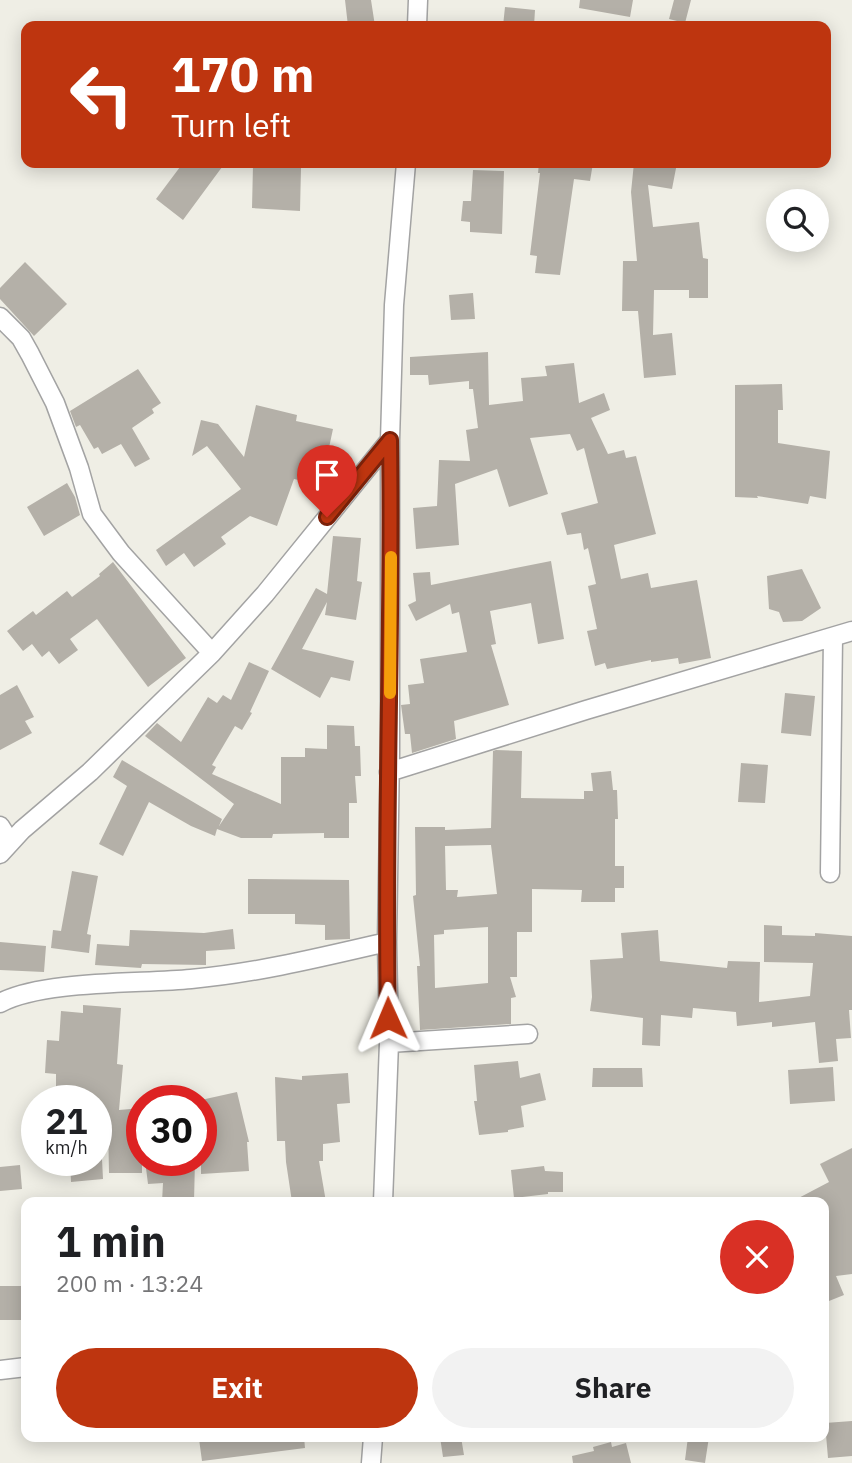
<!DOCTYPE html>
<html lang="en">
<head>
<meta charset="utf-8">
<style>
	body { margin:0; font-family:"IBM Plex Sans",sans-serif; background:#f2f2f2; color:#202124; height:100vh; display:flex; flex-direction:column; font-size:26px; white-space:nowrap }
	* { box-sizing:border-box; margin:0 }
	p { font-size:23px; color:#757577 }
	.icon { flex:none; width:38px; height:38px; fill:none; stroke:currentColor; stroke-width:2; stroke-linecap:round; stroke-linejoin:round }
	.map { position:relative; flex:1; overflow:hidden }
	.drawer { position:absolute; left:21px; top:1197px; width:808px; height:245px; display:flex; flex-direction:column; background:#fff; border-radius:14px; box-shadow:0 4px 18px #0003 }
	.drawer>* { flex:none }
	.top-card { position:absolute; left:21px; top:21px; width:810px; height:147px; border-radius:14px; box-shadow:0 4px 18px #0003; background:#be350f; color:#fff; overflow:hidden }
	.controls { position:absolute; left:766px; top:189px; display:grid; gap:14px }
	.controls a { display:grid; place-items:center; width:63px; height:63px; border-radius:50%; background:#fff; box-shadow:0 4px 18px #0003; font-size:35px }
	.speed { position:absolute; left:21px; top:1085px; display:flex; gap:14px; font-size:35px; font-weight:700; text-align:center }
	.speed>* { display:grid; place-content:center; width:91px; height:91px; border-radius:50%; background:#fff; box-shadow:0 4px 18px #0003; line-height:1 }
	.speed small { font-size:18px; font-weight:400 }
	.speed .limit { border:10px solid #d22; background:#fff; color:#111 }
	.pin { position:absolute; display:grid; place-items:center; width:60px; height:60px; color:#fff; margin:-72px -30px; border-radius:50% 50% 50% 0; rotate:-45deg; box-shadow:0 0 7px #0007 }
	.pin .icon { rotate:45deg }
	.me { position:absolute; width:77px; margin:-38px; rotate:359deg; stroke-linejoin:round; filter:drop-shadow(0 0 5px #0008) }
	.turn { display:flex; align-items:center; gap:24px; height:147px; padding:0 35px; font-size:32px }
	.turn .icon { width:91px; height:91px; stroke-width:2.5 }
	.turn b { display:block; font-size:49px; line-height:60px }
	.round { display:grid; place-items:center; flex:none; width:74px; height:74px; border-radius:37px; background:#f2f2f2 }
	.head { display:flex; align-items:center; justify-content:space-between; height:119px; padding:0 35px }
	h1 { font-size:42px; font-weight:800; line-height:52px }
	.cta { display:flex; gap:14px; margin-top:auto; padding:14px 35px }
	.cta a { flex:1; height:80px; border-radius:42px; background:#be350f; color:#fff; font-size:28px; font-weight:800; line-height:80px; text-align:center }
	.cta a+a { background:#f2f2f2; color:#202124 }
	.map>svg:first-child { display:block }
</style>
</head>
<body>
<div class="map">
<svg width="852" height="1463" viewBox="0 0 852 1463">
	<rect width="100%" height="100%" fill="#efeee5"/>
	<path fill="#b4b0a8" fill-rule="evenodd" d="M345,0H371L375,26H348Z
		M580,0H633L630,17L579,8Z
		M674,0H691L685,23L669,19Z
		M505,7L535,10L534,26H503Z
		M183,163H225L183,220L156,199Z
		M539,163H593L590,181L574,179L560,275L535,273L537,256L530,255L540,173H538Z
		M634,163H677L672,189L648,185L653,227L699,222L703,258L708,259V298H689V290H654L653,335L672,333L676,375L644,378L638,311H622L623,261H637L631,192Z
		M253,165L301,168L300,211L252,208Z
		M473,170L504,171L502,234L470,232V222L461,221L463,201H471Z
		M25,262L67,304L34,336L0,299V288Z
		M473,293L475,319L451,320L449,295Z
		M488,352L489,405L523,401L521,378L547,376L545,366L574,363L579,403L604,393L610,410L591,418L608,454L624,450L626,458L636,456L656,534L614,545L621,579L648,573L651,588L697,580L711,658L679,664L678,658L651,662V660L607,669L605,663L595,666L587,631L597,629L588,586L596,584L588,548L584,550L581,533L567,535L561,513L598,503L584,448L577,451L570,434L530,438L548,494L509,507L497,469L455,484L459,545L416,549L413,508L437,506L439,460L470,461L466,430L478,428L473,389H469V381L429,385L428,375H410V357Z
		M138,369L161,403L152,409L154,413L132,428L150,459L135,467L121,444L102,454L98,447L94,449L80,425L76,427L70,411Z
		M782,384L783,410H778V443L830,451L826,499L810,496L808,504L757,496L758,498L735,497V385Z
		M256,405L297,415L296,421L333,429L321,485L294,479L277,526L250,516L221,537L226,544L194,567L184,553L166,566L156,550L241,489L207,446L192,456L201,420L218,424L244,457Z
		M67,483L75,497L80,515L44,536L27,507Z
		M333,536L361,538L357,581L362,582L356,620L325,615L327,602L302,649L354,661L350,681L331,677L320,698L271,669L316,588L327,594Z
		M551,561L564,639L538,644L531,603L490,611L496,644L491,645L509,705L454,721L456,739L412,753L410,734H405L401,705L410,704L408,685L424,683L420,659L467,652L459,612L452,614L450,604L416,621L408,605L416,601L413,573L430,572L431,585Z
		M113,562L186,658L148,687L97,619L70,639L78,650L59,664L49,651L42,657L32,644L23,651L7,631L33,611L36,615L67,591L72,597L100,576L99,574Z
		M802,569L821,608L802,621L783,622L779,612L769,609L767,576Z
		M249,662L269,671L250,712L252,713L242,730L235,726L212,765L216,767L212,774L281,804V757H305V748L327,749V725L354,726L355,746H360L361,776H355L357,803H349V838H324V833L273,834L272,838H241L217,829L215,836L191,826L149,802L123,856L99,844L127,786L113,777L122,760L222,819L219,826L234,804L145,736L157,723L181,742L208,697L217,703L223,695L231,700Z
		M17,685L34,717L25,721L32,733L0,750V695Z
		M785,693L815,696L811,736L781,733Z
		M496,750L522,751L521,798L584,799V791H593L591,773L611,771L613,790H617L618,819H615V866H624V888H615V902H581L582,890L532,889V932H517V977H510L516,997L511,998V1024L420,1030L417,966H420L413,896L416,895L415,827H445V830L491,828L493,751ZM491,845L497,894L457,897L458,890H446L445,846ZM488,927V983L435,988L434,935L444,934V930Z
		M741,763L768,765L765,803L738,802Z
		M72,871L98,876L87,934L91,935L89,953L51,948L53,930L61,931Z
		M248,879L349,880L350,939L325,940V925L295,924V914H248Z
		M764,925L782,926V935L815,936V933L852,936V1010H849L851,1038L836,1039L838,1061L819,1063L815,1022L772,1027V1022L737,1026L736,1012L693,1008L692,1018L661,1015L660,1046L642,1045L643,1018L590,1011L592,997L590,960L623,958L621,933L658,930L660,961L727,968L728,961L760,962L759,1002L810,996L813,963L764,962Z
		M233,929L235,949L206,951V965L142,964L141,968L95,965L97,944L129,946L130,930L204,933Z
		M0,942L46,946L44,972L0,970Z
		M83,1005L121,1008L117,1064L123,1065L119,1110L142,1108V1173H109L108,1124H96V1101H56V1074L45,1073L47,1040L59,1041L61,1011L83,1013Z
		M518,1061L520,1078L540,1073L546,1100L521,1106L524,1127L508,1130V1132L479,1135L474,1101H477L474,1065Z
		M833,1067L835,1101L790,1104L788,1070Z
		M593,1068H642L643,1087H592Z
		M348,1073L350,1103L337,1104L340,1142L323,1144V1161H319L326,1202H292L286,1162L285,1141H277L275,1077L302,1080V1076Z
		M237,1092L249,1142H247L249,1171L201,1174V1100Z
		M852,1148V1274L836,1276L844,1295L824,1303V1202H791L829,1182L820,1164Z
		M102,1159L103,1179L71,1182L70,1160Z
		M145,1160H195L194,1202H162L163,1183L148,1184Z
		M20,1165L22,1189L0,1191V1167Z
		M544,1166L545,1171L563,1172V1192H548V1194L514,1198L511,1170Z
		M0,1286H26V1320H0Z
		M852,1421V1456L828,1458L825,1423Z
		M215,1437H304L305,1448L202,1461L199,1439Z
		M440,1437H461L464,1455L443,1457Z
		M688,1437H709L705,1463L685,1460Z
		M611,1442L612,1447L626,1443L631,1463H573L572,1456L594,1451L593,1447Z"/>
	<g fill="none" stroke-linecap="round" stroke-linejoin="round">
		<g stroke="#a3a3a3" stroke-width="21">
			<path id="minor" d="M417,26L418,0
				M0,317L21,338L30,354L55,403L79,468L92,514L121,553L212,653
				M389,772L586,710L852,631
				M0,826L10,842
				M0,854L22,830L90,772L212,653L265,594L390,440
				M830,873L833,637
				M0,1003C43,980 140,984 191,979C257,973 322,957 387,942
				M389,1043L528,1034
				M383,1202L389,1043L387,942L390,753V440L394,305L406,163
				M0,1370L26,1367
				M371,1463L373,1437"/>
		</g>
		<use href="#minor" stroke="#fff" stroke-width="18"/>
	</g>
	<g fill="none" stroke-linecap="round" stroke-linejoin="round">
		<g stroke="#7c220a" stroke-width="18">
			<path id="route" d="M327,517L390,440C393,632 384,825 388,1018"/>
		</g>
		<use href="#route" stroke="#be350f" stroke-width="12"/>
		<path stroke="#f59e0b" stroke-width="12" d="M390,693L391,557"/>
	</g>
</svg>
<div class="controls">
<a><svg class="icon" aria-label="search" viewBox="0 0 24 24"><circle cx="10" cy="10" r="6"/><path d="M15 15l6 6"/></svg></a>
</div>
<div class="speed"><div>21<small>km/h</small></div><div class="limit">30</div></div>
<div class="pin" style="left:327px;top:517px;background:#d93025"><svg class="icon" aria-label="arrive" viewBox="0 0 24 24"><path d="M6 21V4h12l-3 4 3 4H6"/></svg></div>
<svg class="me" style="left:388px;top:1018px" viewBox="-20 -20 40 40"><path d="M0-17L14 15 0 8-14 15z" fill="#be350f" stroke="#fff" stroke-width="4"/></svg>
<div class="top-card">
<div class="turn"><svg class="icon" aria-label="left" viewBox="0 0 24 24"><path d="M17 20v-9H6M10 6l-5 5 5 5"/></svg><div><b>170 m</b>Turn left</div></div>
</div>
<section class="drawer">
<div class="head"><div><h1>1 min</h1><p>200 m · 13:24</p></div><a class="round" style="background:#d93025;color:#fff"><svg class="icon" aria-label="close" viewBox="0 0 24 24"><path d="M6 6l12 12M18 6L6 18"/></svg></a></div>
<div class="cta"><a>Exit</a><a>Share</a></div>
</section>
</div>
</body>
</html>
